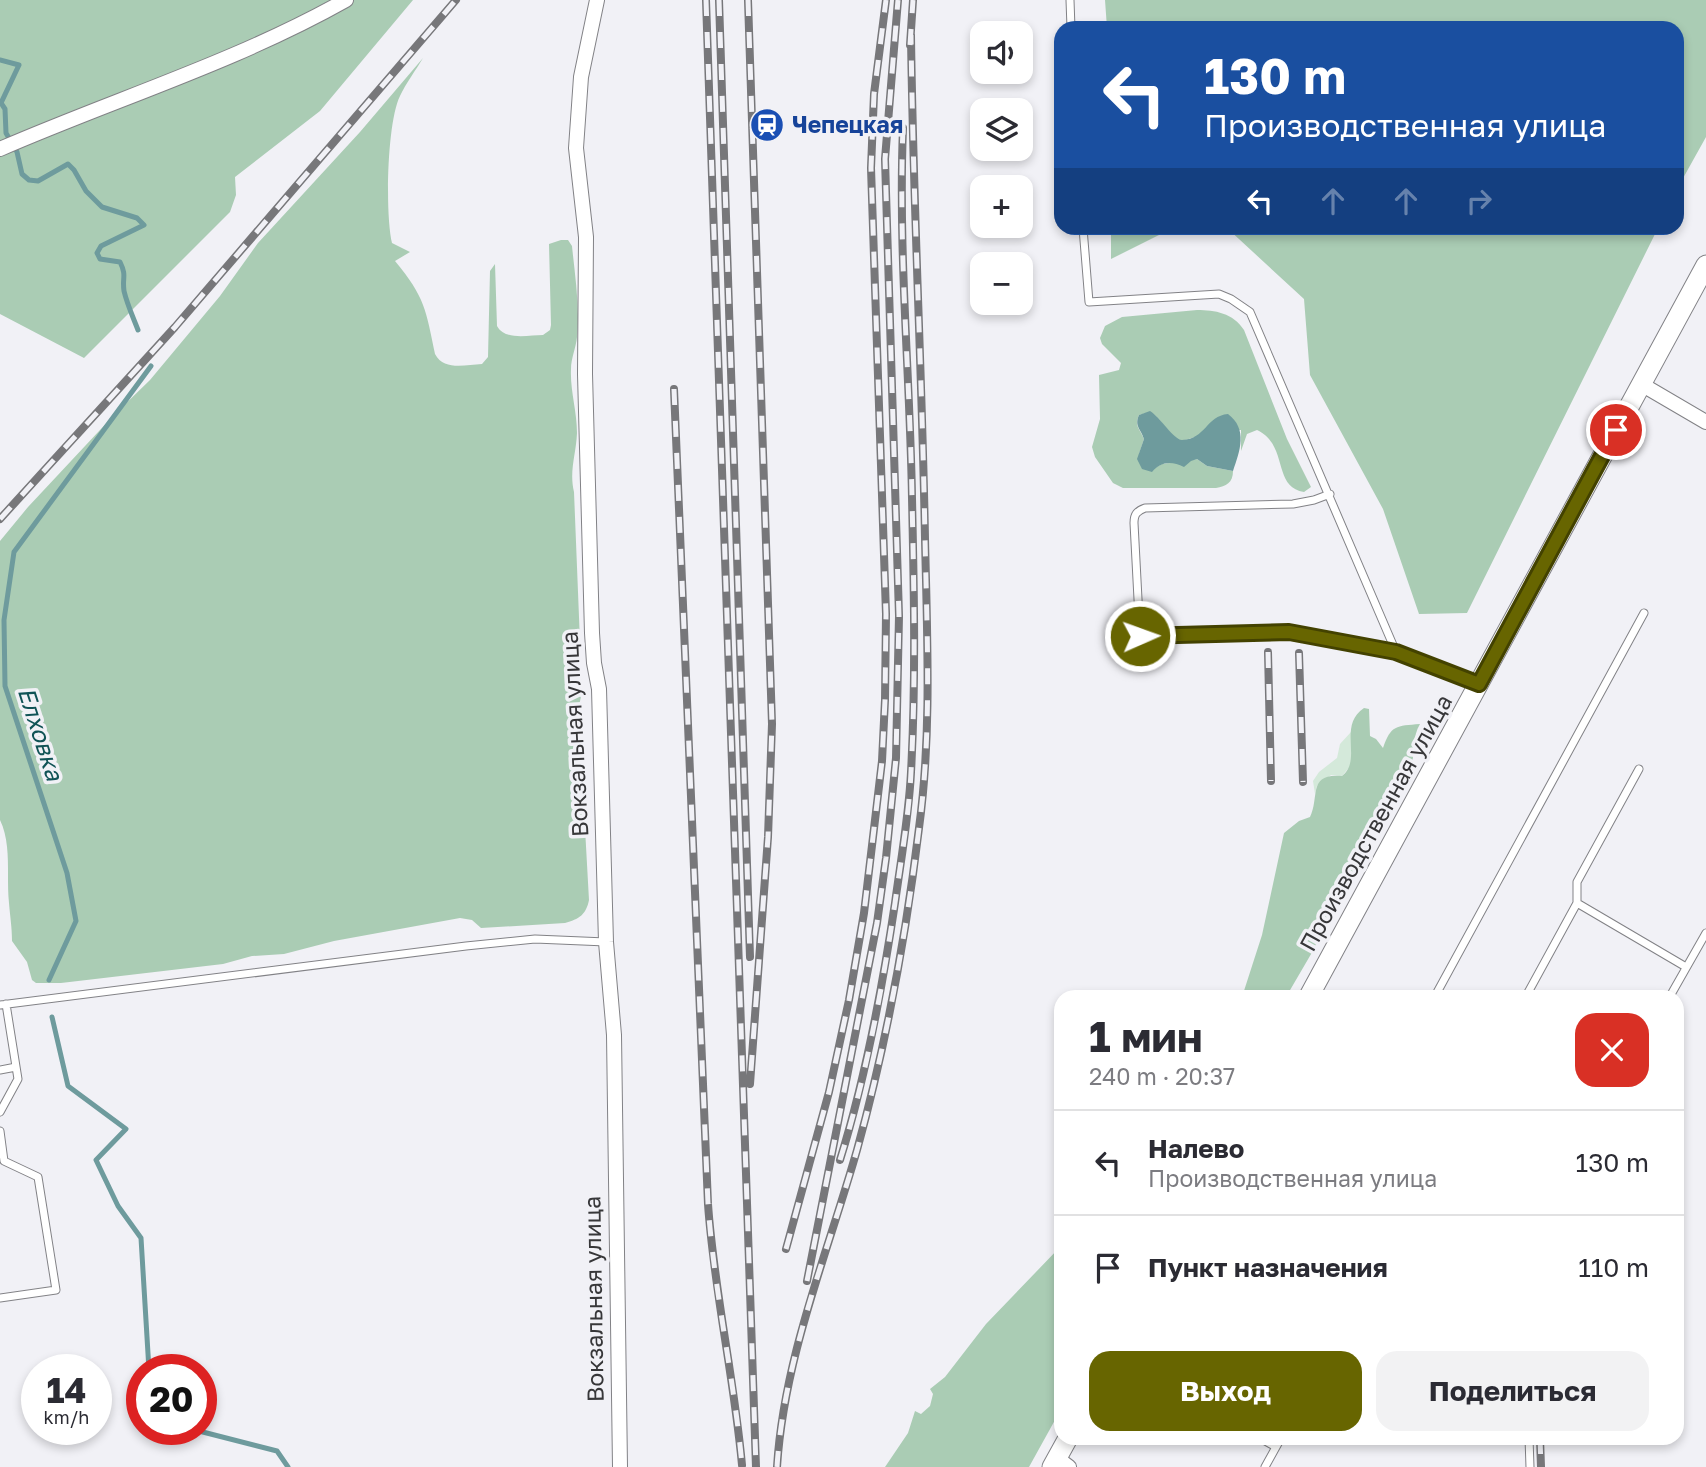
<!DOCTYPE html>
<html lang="ru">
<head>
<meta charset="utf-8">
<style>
	body { margin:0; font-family:"Golos Text",sans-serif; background:#f2f2f3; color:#2b2b33; height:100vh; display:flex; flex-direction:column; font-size:26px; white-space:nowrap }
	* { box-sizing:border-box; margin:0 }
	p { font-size:23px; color:#7c7c81 }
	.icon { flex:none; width:38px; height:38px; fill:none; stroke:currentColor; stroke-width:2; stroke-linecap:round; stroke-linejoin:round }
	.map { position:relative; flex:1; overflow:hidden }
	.panel { position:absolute; left:1054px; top:990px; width:630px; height:455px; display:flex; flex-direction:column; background:#fff; border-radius:21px; box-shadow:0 4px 10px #0003 }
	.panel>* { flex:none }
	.top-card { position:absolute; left:1054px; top:21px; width:630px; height:214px; border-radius:21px; box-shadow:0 4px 10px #0003; background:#1a4fa0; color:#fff; overflow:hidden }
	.tools { position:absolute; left:970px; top:21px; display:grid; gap:14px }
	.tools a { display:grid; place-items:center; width:63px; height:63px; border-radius:14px; background:#fff; box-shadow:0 4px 10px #0003; font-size:35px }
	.speed { position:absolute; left:21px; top:1354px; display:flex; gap:14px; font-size:35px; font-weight:700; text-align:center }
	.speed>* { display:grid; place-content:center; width:91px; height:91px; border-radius:50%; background:#fff; box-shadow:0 4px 10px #0003; line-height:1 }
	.speed small { font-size:18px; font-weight:400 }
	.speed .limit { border:10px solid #d22; background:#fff; color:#111 }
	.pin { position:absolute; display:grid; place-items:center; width:60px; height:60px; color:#fff; margin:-30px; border:4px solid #fff; border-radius:50%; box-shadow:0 2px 7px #0007 }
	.me { position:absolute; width:77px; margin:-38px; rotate:88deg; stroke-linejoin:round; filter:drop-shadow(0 0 5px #0008) }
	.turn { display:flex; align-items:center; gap:24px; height:147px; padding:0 35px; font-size:32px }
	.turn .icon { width:91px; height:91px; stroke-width:2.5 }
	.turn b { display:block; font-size:49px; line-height:60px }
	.lanes { display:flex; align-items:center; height:66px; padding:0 35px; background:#0003; justify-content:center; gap:35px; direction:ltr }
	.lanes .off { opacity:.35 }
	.round { display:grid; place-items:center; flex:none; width:74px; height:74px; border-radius:21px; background:#f2f2f3 }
	.summary { display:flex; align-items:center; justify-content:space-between; height:119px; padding:0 35px }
	h1 { font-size:42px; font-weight:700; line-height:52px }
	.primary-button { display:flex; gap:14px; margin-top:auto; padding:14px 35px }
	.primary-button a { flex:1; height:80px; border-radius:21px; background:#676500; color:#fff; font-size:28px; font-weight:700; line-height:80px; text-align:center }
	.primary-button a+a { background:#f2f2f3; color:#2b2b33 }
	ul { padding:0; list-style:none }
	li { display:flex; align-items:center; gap:21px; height:105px; padding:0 35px; border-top:2px solid #e1e1e2 }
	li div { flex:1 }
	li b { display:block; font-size:26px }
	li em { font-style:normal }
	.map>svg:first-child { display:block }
</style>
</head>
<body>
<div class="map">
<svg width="1706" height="1467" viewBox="0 0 1706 1467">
	<rect width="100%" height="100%" fill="#f1f1f6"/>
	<path fill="#d4e9da" d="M1351,732V765L1342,776L1331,775L1317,786L1315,794L1313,781L1319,772L1337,758L1340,744Z"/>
	<path fill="#aaccb4" d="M0,0H413L320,111L235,177L236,195L230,212L84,358L0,314Z
		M1105,0H1706V137L1677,189L1676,28H1107Z
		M423,58C416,70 406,83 400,96C387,122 385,214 392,243L410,252L395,261C425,297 426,310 435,354C444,371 465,365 482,364L488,357L490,271L495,264L497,326C505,341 529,335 543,335L550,330L551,325L549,244L561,240H568L572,246C575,276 580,307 577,337C576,348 571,358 571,369C570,391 577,411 577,433C576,455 569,471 574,492L582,692L575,724L580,738L589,900C586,915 579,919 565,923L481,928L472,920L460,918L334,941L284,954L252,956L223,964L61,983H36L32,980L27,962L12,941C12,927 10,916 9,903C6,876 12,845 0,820V541L28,507L114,415L150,380L220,296L258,243L360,132Z
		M1111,228H1173L1111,259Z
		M1227,228H1658L1467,613L1419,614L1383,509L1310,375L1304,299Z
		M1197,310C1215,310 1233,313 1244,330L1287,439L1311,487L1304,492C1272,487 1289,445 1257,430L1247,434L1241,451V430L1202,432L1198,437C1191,437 1187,441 1180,440C1172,439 1160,417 1150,412L1139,415C1134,426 1140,429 1144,439L1139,454L1155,468L1162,464L1197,459L1207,466L1233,471C1233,483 1226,486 1216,488H1123L1113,483L1095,457L1092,447L1100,419L1099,375L1119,370L1121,363L1102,344L1100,338L1105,326L1122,317Z
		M1364,708L1369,709L1370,736L1376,739L1383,748C1391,725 1396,726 1420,724C1411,739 1416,755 1410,771L1355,873L1332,903L1314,949L1286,997H1242L1262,935L1284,833L1299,821L1310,817C1320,797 1307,773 1342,776C1363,760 1337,726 1364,708Z
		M1060,1247V1411L1029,1467H885L908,1433L915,1411L921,1414L930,1406L933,1394L930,1389L945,1377L986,1324Z"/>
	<path fill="#6e9b9d" d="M1150,411C1160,417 1174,440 1182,440C1206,439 1206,416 1228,414C1248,429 1240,451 1233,471L1207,466L1197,459L1191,461L1184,467C1172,461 1161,461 1152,472L1142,469L1137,459L1144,439C1141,429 1134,426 1139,415Z"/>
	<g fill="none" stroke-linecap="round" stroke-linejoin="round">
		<path stroke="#6e9b9d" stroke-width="5" d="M0,60L19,65L1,103L5,109L6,133L17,152L22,174L29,180L38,181L68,164L74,170L86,191L102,207L137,218L144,225L101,246L97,253L100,259L120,262C127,276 122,277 124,291C127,304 133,317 138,330
			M49,980L76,921L67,873L5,686L4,620L14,552L151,366
			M52,1017L68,1086L126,1129L96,1160L118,1206L141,1238L149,1370
			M195,1430L277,1451L288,1467"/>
		<g stroke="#828286" stroke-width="9">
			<path id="lane" d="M1070,0L1071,28
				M1083,228L1089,302L1219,294L1231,299L1250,312L1396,652
				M1330,494L1314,500L1293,504L1145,508C1137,511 1134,514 1134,523L1140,637L1289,632L1396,652L1479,684
				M1577,903L1686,967
				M1434,998L1644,613
				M1525,998L1577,903V882L1639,769
				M1669,998L1706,933
				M0,1005L466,946L535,939L606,942
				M0,1070L16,1067
				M0,1112L18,1079L6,1004
				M0,1131L4,1161L38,1177L56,1290L0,1298
				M1260,1438L1276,1447
				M1529,1438L1530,1467
				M1265,1467L1281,1438"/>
		</g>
		<g stroke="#828286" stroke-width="16">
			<path id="street" d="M597,0L581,77L576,148L586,237L585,374L592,633L594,663L599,689L606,942L614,1035L620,1467
				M0,149C115,99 236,62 346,0
				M1641,384L1706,422
				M1057,1458L1069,1467"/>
		</g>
		<g stroke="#828286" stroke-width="21">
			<path id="secondary" d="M1308,998L1706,265
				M1052,1467L1068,1438"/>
		</g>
		<use href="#lane" stroke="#fff" stroke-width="7"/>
		<use href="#street" stroke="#fff" stroke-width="14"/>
		<use href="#secondary" stroke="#fff" stroke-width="19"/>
		<g stroke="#77777a" stroke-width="8">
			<path id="rail" d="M706,0L756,1467
				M719,0L750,957
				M748,0L772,724L768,837L750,1084
				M910,45L913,0
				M674,389L708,1204C714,1291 734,1377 742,1465
				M0,519L175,327L456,0
				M1268,652L1271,781
				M1299,653L1303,782
				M840,1160C866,1077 882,990 895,903C901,859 909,815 911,772C916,681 914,589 912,498C910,374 898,252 903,128
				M786,1249L829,1092L849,1000L864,913L882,761L885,700L886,614L871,168L874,94L886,0
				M807,1281L877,923L886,858L896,758L899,616L885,159L898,0
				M1540,1438L1541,1467
				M777,1467C784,1357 827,1255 857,1150C886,1045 906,936 919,828C932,732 927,635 925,538C922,370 913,203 911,35"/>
		</g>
		<use href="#rail" stroke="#f1f1f6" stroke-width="5" stroke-dasharray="16" stroke-linecap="butt"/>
	</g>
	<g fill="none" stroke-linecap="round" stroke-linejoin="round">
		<g stroke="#434200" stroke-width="18">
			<path id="route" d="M1140,636L1289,632L1396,652L1479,684L1616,430"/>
		</g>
		<use href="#route" stroke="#676500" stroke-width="12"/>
	</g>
	<defs>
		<g id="station-disc" transform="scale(1.75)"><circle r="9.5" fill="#1a4fb4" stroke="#f1f1f6"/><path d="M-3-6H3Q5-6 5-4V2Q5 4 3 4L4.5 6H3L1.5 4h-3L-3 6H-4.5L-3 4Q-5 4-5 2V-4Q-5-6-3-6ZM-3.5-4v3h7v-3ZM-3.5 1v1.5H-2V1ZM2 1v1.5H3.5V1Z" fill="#fff"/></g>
	</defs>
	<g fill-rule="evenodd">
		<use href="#station-disc" x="767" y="125"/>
	</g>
	<g text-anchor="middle" stroke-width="7" stroke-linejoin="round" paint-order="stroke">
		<g font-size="23" font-weight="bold" fill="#164399" stroke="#f1f1f6" text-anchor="start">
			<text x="792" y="133">Чепецкая</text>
		</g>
		<g font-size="23" fill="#373739" stroke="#f1f1f6">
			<text transform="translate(575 734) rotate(-93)" y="8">Вокзальная улица</text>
			<text transform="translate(1376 823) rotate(-61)" y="8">Производственная улица</text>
			<text transform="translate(594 1299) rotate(-91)" y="8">Вокзальная улица</text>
		</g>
		<g font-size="24" font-style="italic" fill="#105356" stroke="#f1f1f6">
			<text transform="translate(40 734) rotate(72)" y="8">Елховка</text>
		</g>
	</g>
</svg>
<div class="tools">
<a><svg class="icon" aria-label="sound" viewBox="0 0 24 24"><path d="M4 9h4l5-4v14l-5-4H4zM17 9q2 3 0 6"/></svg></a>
<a><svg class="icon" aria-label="layers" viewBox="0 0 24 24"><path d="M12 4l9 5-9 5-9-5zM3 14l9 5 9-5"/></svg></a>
<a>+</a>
<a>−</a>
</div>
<div class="speed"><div>14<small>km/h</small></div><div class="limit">20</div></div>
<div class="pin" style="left:1616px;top:430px;background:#d93025"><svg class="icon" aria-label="arrive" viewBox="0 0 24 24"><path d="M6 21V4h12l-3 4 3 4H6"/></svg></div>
<svg class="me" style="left:1140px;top:636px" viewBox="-20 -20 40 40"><circle r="17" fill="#676500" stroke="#fff" stroke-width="3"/><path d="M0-11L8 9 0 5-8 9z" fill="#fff"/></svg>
<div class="top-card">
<div class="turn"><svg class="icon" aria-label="left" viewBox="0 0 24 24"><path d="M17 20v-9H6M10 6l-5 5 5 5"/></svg><div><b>130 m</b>Производственная улица</div></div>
<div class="lanes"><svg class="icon" aria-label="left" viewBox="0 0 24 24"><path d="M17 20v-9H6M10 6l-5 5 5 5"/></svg><svg class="icon off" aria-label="ahead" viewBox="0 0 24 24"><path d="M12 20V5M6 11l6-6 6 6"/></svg><svg class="icon off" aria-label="ahead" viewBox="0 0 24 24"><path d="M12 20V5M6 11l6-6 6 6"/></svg><svg class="icon off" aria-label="right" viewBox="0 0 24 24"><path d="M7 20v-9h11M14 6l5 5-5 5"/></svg></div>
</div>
<section class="panel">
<div class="summary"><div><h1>1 мин</h1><p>240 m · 20:37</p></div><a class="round" style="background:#d93025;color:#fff"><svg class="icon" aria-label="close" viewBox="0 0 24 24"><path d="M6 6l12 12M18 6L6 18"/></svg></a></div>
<ul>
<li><svg class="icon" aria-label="left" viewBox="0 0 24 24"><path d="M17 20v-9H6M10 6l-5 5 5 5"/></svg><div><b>Налево</b><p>Производственная улица</p></div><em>130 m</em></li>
<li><svg class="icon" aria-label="arrive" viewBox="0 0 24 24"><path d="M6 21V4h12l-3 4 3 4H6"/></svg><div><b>Пункт назначения</b></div><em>110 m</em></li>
</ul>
<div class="primary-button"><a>Выход</a><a>Поделиться</a></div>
</section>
</div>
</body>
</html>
